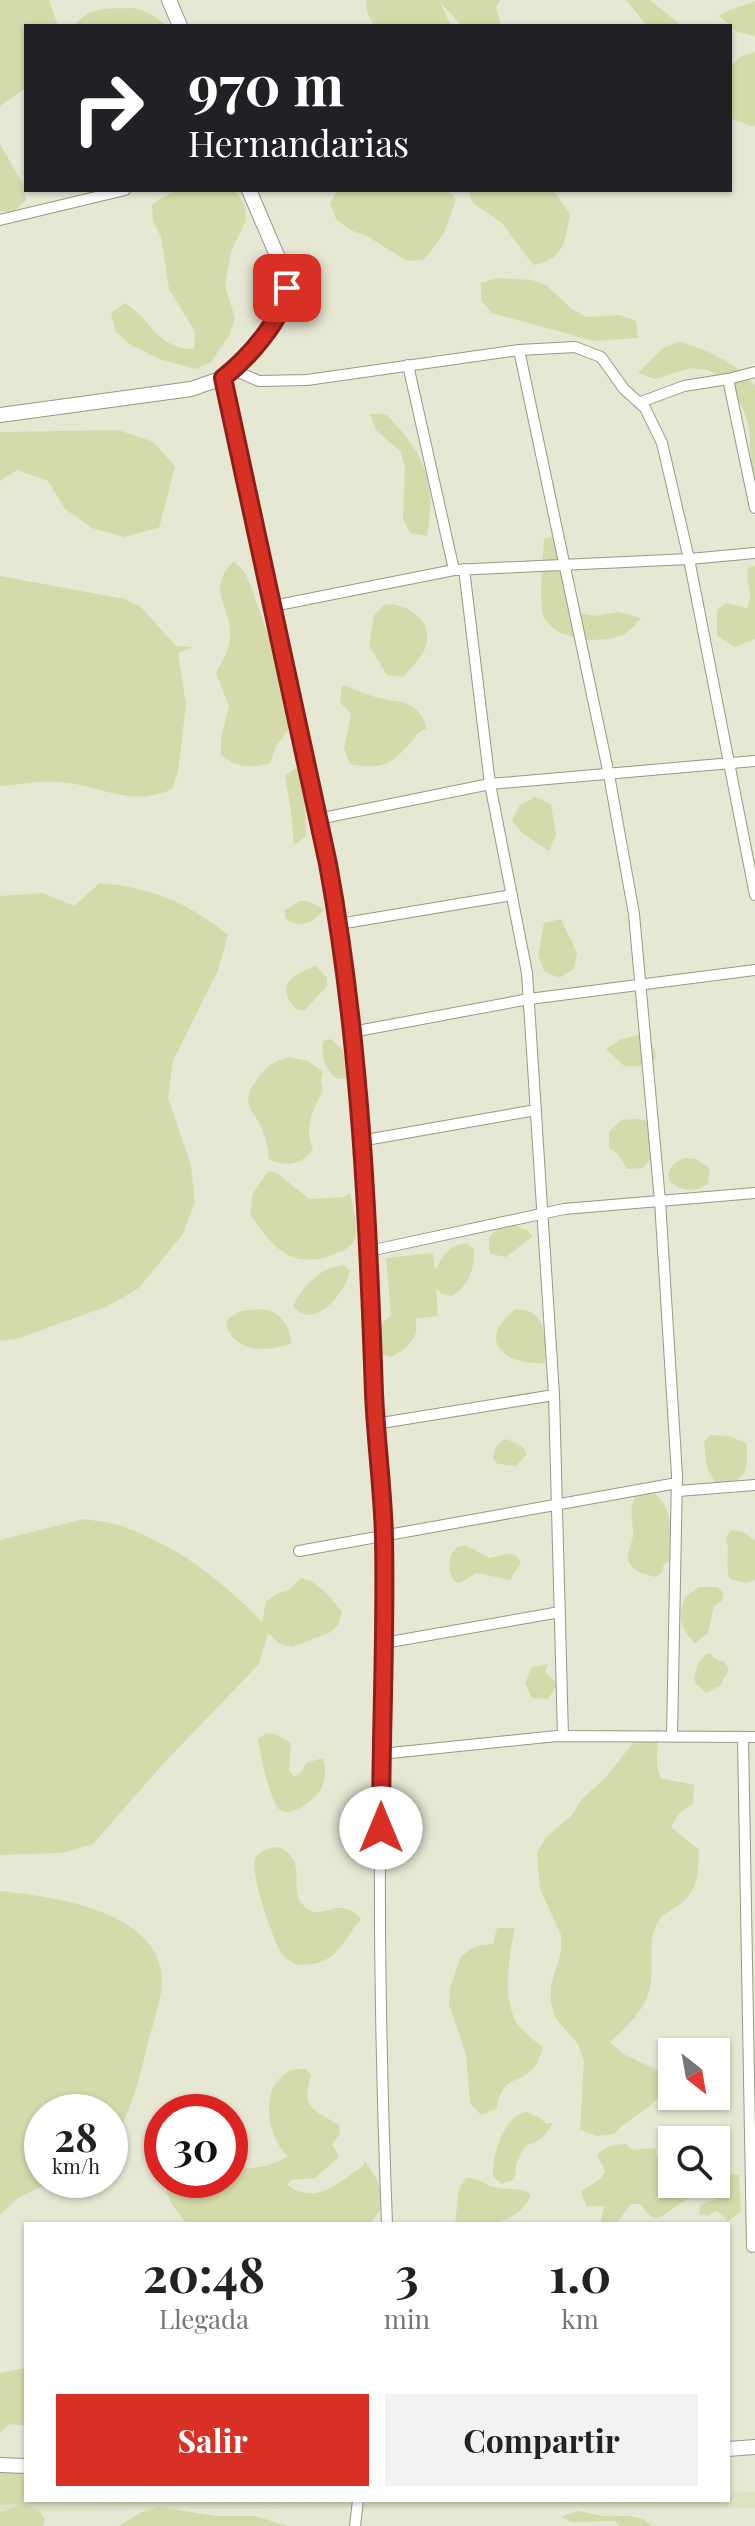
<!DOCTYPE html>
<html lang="es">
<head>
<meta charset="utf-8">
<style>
	body { margin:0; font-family:"Playfair Display",serif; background:#f2f2f2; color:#222; height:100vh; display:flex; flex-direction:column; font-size:30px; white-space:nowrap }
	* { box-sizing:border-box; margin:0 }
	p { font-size:26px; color:#767676 }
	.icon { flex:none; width:44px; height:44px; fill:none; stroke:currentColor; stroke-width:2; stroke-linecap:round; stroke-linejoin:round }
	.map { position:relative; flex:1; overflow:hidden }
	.details { position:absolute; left:24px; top:2222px; width:706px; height:280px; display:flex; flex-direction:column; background:#fff; border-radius:0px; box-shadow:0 2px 6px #0004 }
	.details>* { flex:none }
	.banner { position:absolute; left:24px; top:24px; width:708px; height:168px; border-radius:0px; box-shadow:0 2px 6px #0004; background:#202124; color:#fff; overflow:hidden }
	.needle { width:52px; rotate:149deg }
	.buttons { position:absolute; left:658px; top:2038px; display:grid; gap:16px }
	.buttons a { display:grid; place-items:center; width:72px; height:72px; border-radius:0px; background:#fff; box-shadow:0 2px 6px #0004; font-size:40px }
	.speed { position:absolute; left:24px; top:2094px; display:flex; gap:16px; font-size:40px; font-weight:700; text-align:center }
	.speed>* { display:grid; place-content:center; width:104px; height:104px; border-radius:50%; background:#fff; box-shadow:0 2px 6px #0004; line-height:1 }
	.speed small { font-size:20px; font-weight:400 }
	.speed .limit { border:12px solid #d22; background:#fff; color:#111 }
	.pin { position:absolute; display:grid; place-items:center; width:68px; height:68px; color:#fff; margin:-34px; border-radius:16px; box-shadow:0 4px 12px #0006 }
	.me { position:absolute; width:88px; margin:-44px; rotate:0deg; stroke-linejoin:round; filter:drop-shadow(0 0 6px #0008) }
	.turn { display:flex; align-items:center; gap:28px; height:168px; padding:0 32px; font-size:36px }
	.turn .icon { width:104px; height:104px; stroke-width:2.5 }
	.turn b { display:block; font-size:56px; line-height:68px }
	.eta { display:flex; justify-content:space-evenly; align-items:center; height:136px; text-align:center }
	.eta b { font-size:48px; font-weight:700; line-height:56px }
	.primary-button { display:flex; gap:16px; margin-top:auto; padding:16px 32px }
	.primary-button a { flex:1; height:92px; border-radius:0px; background:#d93025; color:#fff; font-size:32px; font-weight:700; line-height:92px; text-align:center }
	.primary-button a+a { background:#f2f2f2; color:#222 }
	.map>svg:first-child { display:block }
</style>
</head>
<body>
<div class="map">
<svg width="755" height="2526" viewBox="0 0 755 2526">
	<rect width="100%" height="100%" fill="#e6e8d4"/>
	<path fill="#dfe2c5" d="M755,2492V2508L182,2509L50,2512L0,2518V2502L26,2499L728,2500V2493Z"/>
	<path fill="#d5daaa" d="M0,0H49L58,26H26V88L0,106Z
		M366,0H500L496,8L501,26H462L440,2L451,26H374L367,12Z
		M626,0H650L682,26H647Z
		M755,1V36L738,32L719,16C730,8 743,7 755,1Z
		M136,8L151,14L167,26H74C91,4 110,9 136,8Z
		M755,52V126H751L730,118V67L740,57Z
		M0,144L23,184L26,200L13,212L0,211Z
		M176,190H234L245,204L246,220L231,252L225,286L235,318L230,334L211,362L195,369L159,359L129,344L116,332L111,313L125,303C153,321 157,349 194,349L195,332L169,289L161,237L153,221L152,204Z
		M337,190H443L452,194L456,200L444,233L424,260L407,261L367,236L350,230L336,219L330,204Z
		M468,190H553L570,214C564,243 566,258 533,265L502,223L473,203Z
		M497,278L532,280L547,286L572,309L587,317L620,315L636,321L638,338L594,341L492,313L481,300V283Z
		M679,342C702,347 742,365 755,386V498L752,491L749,425L742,407L723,378L708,370L691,368L655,379L638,373L663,348Z
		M370,414H386C424,453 437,481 427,536L410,533L403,519L405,468L401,452L376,430Z
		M118,430L154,442L175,467L159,528L124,537L92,528L65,509L48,481L17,470L0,481V432Z
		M556,535L560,536L567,547L577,613L596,616L618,612L641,618C635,625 630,631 622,635C601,645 552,640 543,615C539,602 543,555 544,539Z
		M234,561L245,573L252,589L297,719L276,746L270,763C250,769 238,768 221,755V739L229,706L216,673C221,663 230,649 230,638C232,604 204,591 234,561Z
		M755,566V639L735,647L717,636V610L726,603L747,608C755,592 744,583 748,568Z
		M0,576L125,599L141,607L176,646L192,647L178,653L186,704L178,772L172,789C129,809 98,783 56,782C38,781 18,785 0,786Z
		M386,604C410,604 437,623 424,651C419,660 410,669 403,677L387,675L369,646L374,614Z
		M342,685C352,688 362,693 372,696C400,705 415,695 427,729C419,731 417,734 412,741C392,765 381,770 350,764L344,748L351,714L340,702Z
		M298,766C307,790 303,810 307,835L294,845L291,811L285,776Z
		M535,797L551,804L556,835L549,851L522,833L512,820L520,805Z
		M100,883C150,887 189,903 228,935L218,970L173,1061L168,1098L191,1165L195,1203L182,1235L139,1288L108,1306L16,1339L0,1341V896L43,893L74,906Z
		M299,901H308L324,909C314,923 300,930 285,918V910Z
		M561,919L577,953L574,969L559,978L544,971L538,955L544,923Z
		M316,966L327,978V986L304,1011L296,1009C274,986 293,973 316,966Z
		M638,1035L647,1037L656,1053L654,1061L649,1066H624L606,1049L621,1039Z
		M331,1039L343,1050L350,1085L345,1078L337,1079C325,1069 321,1057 323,1041Z
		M289,1057L308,1061L323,1072L321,1082L323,1090C314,1108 303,1129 313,1149C304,1164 284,1168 269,1159C268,1151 267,1142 264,1134C255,1108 237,1107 258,1078C267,1065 274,1062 289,1057Z
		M637,1119L654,1122L655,1154L643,1168L627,1169L618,1154L609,1148V1132L621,1120Z
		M687,1158L696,1159L710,1169L708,1184C696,1193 681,1191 670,1182L668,1174C672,1164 676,1160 687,1158Z
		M268,1171L277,1173L309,1199L344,1197L350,1193C352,1206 359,1225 355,1237C353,1246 345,1250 337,1253C292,1272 274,1249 250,1214L253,1193Z
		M510,1224L527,1230L533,1236L506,1257L490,1254C485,1235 494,1229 510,1224Z
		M467,1243L474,1249C476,1266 467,1290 451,1296L442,1294L436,1288L438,1316L415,1319C421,1337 407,1349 391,1357L375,1351C372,1337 380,1324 391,1315L386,1258L433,1253L435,1270C443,1256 449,1245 467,1243Z
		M344,1265L350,1271C346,1292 313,1333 293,1306C303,1286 320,1267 344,1265Z
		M260,1309C281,1311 288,1324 292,1343C268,1353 231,1353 226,1322L233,1315L242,1311Z
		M516,1309C548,1310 546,1338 545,1363C505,1366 474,1340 516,1309Z
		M710,1435L729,1436L746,1443C749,1468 747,1486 715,1482L707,1468L704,1442Z
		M507,1439L523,1447L527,1454L516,1466L498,1464L493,1459C494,1448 497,1443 507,1439Z
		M651,1491C674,1506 672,1535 671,1560L664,1564L662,1572L656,1577C644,1574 626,1570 628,1554C629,1547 633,1541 633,1534C633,1519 628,1509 636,1495Z
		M84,1519C96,1521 110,1522 122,1526C177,1546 222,1580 262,1622L266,1602L276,1594L289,1590L301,1578C318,1581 332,1599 342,1612L338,1625L331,1632L292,1647L280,1644L268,1633L259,1664L163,1764L93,1844L62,1853L0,1855V1540Z
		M731,1530L741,1531L755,1540V1580L747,1583L730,1579C724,1566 731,1552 726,1538Z
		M466,1545L489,1558C501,1556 513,1548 521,1562L510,1580L477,1573L459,1583L455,1582C447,1571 447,1557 457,1547Z
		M699,1587H718L724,1594L721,1602L714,1606L708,1633L695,1643C680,1630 678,1615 685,1597Z
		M709,1653L717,1660L725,1662L729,1669L720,1686L706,1693L694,1682C696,1669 697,1659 709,1653Z
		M548,1664L545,1672L558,1684L548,1699L532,1698L525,1683L532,1667Z
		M658,1729C659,1749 653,1760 661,1778L694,1785L693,1804L679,1813L671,1827L699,1850C698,1874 699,1890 679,1905C673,1910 663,1914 659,1920C646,1939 655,1967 650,1988C644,2012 627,2026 610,2042L623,2054L668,2075C658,2112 637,2109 614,2134L596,2136L580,2129L584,2061L578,2044L556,2019L551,2003V1985L561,1952V1935L540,1889L537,1853L546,1837L572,1815L581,1800L607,1776L640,1734Z
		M266,1733L277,1735L291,1743L289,1770L294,1777L302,1771L306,1763L323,1758C326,1769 326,1779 321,1789C316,1799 292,1818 280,1810C270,1803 260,1753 258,1739Z
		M278,1847C310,1861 287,1889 304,1906C322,1924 338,1893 361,1919C338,1945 340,1965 297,1965C291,1962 286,1959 282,1954C273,1941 248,1869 256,1857C261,1850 270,1848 278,1847Z
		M0,1891C49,1896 150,1909 161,1970C165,1993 154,2019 148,2042C140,2077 131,2114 110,2145V2112H42V2180H54L18,2198L0,2215Z
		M497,1928H515C509,1955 501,2003 519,2026C525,2034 535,2041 543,2047C532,2093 503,2065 497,2108L481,2115L470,2103L466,2054L449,2005L450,1988L461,1956L476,1946L493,1944Z
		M295,2069H305L311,2075C301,2110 313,2109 339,2125L340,2134L332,2144L339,2157L315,2178L291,2180L287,2185C317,2206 337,2183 363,2166L365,2161C379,2181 394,2204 368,2224H187L171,2203L165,2187L168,2180H230V2167C252,2170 268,2168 288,2156C265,2136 258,2080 295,2069Z
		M527,2112L540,2118L546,2124L553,2122C546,2135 541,2142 526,2145L516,2164V2173L513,2180L501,2184L493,2176C492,2156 503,2115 527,2112Z
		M626,2144L632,2150L655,2148L658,2164L664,2169L672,2168V2184H701L696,2193L659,2218L651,2217L640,2204H631L616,2224H600L604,2206L587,2207L581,2192L601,2178L605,2171L597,2155C606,2145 614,2145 626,2144Z
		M730,2174L739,2175L741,2211L728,2222L723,2215L715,2211L708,2216L699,2214L700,2205L715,2200L723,2177Z
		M466,2178C478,2177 486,2186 498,2188C511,2190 519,2187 531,2195C516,2227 486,2224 455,2224L459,2189Z
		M26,2364V2426L9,2424L0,2433V2373L25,2368Z
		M0,2464L12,2466L26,2478V2498L22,2503L39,2511L45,2519L43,2526H0V2513L19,2504L0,2505Z
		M158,2507L217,2516H255L288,2526H119L142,2512Z
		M577,2511C586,2512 595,2515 603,2516C623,2517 638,2512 653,2526H621L614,2521L572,2522L561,2517Z"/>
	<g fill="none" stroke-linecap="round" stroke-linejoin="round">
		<g stroke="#979985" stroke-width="12">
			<path id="street" d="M0,220L125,190
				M519,350L609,775L634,914L660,1201L677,1475L672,1737
				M408,365L454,570
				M233,370L259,381L307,380L519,350L575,347L601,357L624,389L645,408L662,443L689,559L755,895
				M223,378L328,864C358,1025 367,1191 373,1355C375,1416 382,1478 384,1539C385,1610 382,1681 381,1752C378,1909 381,2067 387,2224
				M728,379L755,508
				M641,402L684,386L728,379L755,372
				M464,569L490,784L527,973L554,1395L563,1736
				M273,606L454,570L689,559L755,553
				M318,819L490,784L755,761
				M339,924L512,895
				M352,1032L529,999L755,970
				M360,1141L536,1110
				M369,1251L564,1209L755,1193
				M375,1424L554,1395
				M678,1491L755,1485
				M299,1551L677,1483
				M384,1643L560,1612
				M743,1737L752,2247
				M381,1754L557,1736L755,1737
				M355,2526L358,2500"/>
		</g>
		<g stroke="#979985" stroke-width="16">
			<path id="secondary" d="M169,0L180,26
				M0,415L191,389L223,378L239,365L251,353L281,308L287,288L282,267L249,190
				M728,2449L755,2447
				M0,2465L26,2466"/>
		</g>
		<use href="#street" stroke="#fff" stroke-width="10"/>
		<use href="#secondary" stroke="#fff" stroke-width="14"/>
	</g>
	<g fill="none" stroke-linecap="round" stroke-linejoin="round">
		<g stroke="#8d1f18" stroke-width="20">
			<path id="route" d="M287,288C283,320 248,358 223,378L328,864C360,1038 368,1217 374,1393C376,1441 383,1490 384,1538C386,1634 381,1731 381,1828"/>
		</g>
		<use href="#route" stroke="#d93025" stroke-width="14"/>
	</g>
</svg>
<div class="buttons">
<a><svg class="needle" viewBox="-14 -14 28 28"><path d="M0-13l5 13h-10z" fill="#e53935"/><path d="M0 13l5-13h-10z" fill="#767676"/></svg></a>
<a><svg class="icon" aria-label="search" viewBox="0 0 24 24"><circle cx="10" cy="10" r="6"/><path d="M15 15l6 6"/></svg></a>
</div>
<div class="speed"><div>28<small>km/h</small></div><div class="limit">30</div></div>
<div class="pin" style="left:287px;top:288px;background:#d93025"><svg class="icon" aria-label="arrive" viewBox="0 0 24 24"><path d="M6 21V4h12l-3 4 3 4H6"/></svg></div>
<svg class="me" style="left:381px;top:1828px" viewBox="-20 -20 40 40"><circle r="19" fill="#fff"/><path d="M0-13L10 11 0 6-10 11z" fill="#d93025"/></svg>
<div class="banner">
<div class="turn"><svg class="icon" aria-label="right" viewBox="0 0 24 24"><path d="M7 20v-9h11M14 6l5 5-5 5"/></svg><div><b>970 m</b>Hernandarias</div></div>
</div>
<section class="details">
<div class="eta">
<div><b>20:48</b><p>Llegada</p></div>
<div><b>3</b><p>min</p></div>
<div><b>1.0</b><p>km</p></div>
</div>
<div class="primary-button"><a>Salir</a><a>Compartir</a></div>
</section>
</div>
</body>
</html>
